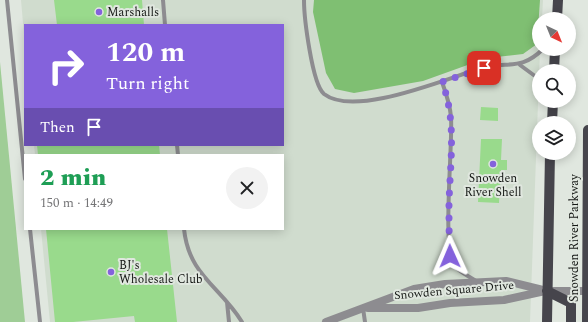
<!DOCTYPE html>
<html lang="en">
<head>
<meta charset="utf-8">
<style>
	body { margin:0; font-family:Spectral,serif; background:#f2f2f2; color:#202124; height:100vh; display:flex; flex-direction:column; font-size:15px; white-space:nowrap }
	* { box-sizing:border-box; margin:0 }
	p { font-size:13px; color:#757577 }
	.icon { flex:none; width:22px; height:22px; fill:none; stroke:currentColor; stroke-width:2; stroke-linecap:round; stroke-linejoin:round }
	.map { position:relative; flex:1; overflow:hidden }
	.side { position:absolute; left:24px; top:154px; width:260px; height:76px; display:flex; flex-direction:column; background:#fff; border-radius:0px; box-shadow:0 2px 10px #0003 }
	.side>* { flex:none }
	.banner { position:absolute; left:24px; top:24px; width:260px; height:122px; border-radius:0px; box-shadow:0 2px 10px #0003; background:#8462dc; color:#fff; overflow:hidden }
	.needle { width:26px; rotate:137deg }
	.controls { position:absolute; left:532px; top:12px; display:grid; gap:8px }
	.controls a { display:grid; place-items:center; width:44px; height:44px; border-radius:50%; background:#fff; box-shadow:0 2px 10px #0003; font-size:20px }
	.pin { position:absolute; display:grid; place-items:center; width:34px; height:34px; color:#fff; margin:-17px; border-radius:8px; box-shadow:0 2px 6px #0006 }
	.me { position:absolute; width:44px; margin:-22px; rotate:359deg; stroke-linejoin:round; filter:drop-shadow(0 0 3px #0008) }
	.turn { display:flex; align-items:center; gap:14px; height:84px; padding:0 16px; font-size:18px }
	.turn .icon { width:52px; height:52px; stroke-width:2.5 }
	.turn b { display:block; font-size:28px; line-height:34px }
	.then { display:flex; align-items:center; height:38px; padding:0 16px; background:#0003; gap:8px; font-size:15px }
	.round { display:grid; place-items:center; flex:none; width:42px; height:42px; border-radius:21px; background:#f2f2f2 }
	.summary { display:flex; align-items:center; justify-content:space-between; height:68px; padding:0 16px }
	h1 { font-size:24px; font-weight:800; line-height:30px; color:#1e9e55 }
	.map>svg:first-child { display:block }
</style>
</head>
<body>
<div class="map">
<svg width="588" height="322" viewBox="0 0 588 322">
	<rect width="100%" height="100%" fill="#e0e7df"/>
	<path fill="#d0dcce" d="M21,0H543L542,19H539L540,49L530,322H50L41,229H283V155H35L34,145H283V25H25V46Z"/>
	<path fill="#9fcd96" d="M0,62L25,322H0Z"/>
	<path fill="#7fbf72" d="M314,0H540L537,44L523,54L487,58L423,81L354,93L335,89L326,73L313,12Z"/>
	<path fill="#99da8c" d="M54,0H142L144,25H57Z
		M481,107L498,108V121L480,120Z
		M481,139H502L501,160H507V170H501L499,203L478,202Z
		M37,145H159L160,155H38Z
		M46,229H167L177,322H135L134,316L73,322H55Z"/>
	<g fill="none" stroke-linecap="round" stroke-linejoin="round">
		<path stroke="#8d8c90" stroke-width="4" d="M7,0L25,179
			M163,0L165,25
			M304,0C304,17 312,84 324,94C355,118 447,78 482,68C508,61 521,71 543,49
			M520,65L539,79
			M442,82C446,93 450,104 451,117C453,144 442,249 454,265C459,272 469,276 476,281
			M177,145L178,155
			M30,229L40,322
			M184,229C189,276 220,286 242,322
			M227,302L229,322
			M363,308L365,322"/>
		<path stroke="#8d8c90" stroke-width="8" d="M368,308H418L450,303L504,300L545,291
			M326,322L414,289L445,284L506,281L547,291H587"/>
		<path stroke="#46454c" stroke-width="10" d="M557,19L558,0
			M554,71L555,49
			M552,123L553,101
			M547,291L571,303V322
			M547,322L550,153
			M587,322L588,130"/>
	</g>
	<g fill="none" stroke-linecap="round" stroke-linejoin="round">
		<path stroke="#8462dc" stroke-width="7" stroke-dasharray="0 12.6" d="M450,256C449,239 449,221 449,204C450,163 457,120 442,82L484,68"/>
	</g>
	<g fill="#8462dc" stroke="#e0e7df" stroke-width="1.5">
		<circle cx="99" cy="12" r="4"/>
		<circle cx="493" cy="164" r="4"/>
		<circle cx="111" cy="272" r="4"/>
	</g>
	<g text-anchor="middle" stroke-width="4" stroke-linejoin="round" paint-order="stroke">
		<g font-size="12" fill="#141714" stroke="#e0e7df" text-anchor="start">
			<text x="107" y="16">Marshalls</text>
			<text x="493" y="182" text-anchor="middle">Snowden<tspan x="493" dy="14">River Shell</tspan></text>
			<text x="119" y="269">BJ's<tspan x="119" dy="14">Wholesale Club</tspan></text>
		</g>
		<g font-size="12" fill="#141714" stroke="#e0e7df">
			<text transform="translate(574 238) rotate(-90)" y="4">Snowden River Parkway</text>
			<text transform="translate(454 290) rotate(-5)" y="4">Snowden Square Drive</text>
		</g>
	</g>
</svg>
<div class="controls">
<a><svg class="needle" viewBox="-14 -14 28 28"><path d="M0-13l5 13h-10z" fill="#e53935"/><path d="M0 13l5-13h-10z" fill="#757577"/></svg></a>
<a><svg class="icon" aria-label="search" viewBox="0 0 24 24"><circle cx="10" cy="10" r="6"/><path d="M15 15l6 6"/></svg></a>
<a><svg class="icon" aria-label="layers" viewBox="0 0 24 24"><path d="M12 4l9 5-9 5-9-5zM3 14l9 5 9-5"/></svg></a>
</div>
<div class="pin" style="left:484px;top:68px;background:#d93025"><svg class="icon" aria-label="arrive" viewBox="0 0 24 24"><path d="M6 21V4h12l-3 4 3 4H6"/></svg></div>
<svg class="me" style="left:450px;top:256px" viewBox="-20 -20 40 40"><path d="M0-17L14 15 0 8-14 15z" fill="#8462dc" stroke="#fff" stroke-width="4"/></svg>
<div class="banner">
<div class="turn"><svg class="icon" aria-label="right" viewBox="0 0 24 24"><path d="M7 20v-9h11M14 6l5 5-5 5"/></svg><div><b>120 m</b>Turn right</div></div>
<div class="then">Then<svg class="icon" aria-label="arrive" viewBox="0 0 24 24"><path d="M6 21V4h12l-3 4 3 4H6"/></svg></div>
</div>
<section class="side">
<div class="summary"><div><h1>2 min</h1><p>150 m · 14:49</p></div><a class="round"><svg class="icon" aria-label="close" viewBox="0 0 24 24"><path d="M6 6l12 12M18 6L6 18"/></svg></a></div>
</section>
</div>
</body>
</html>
